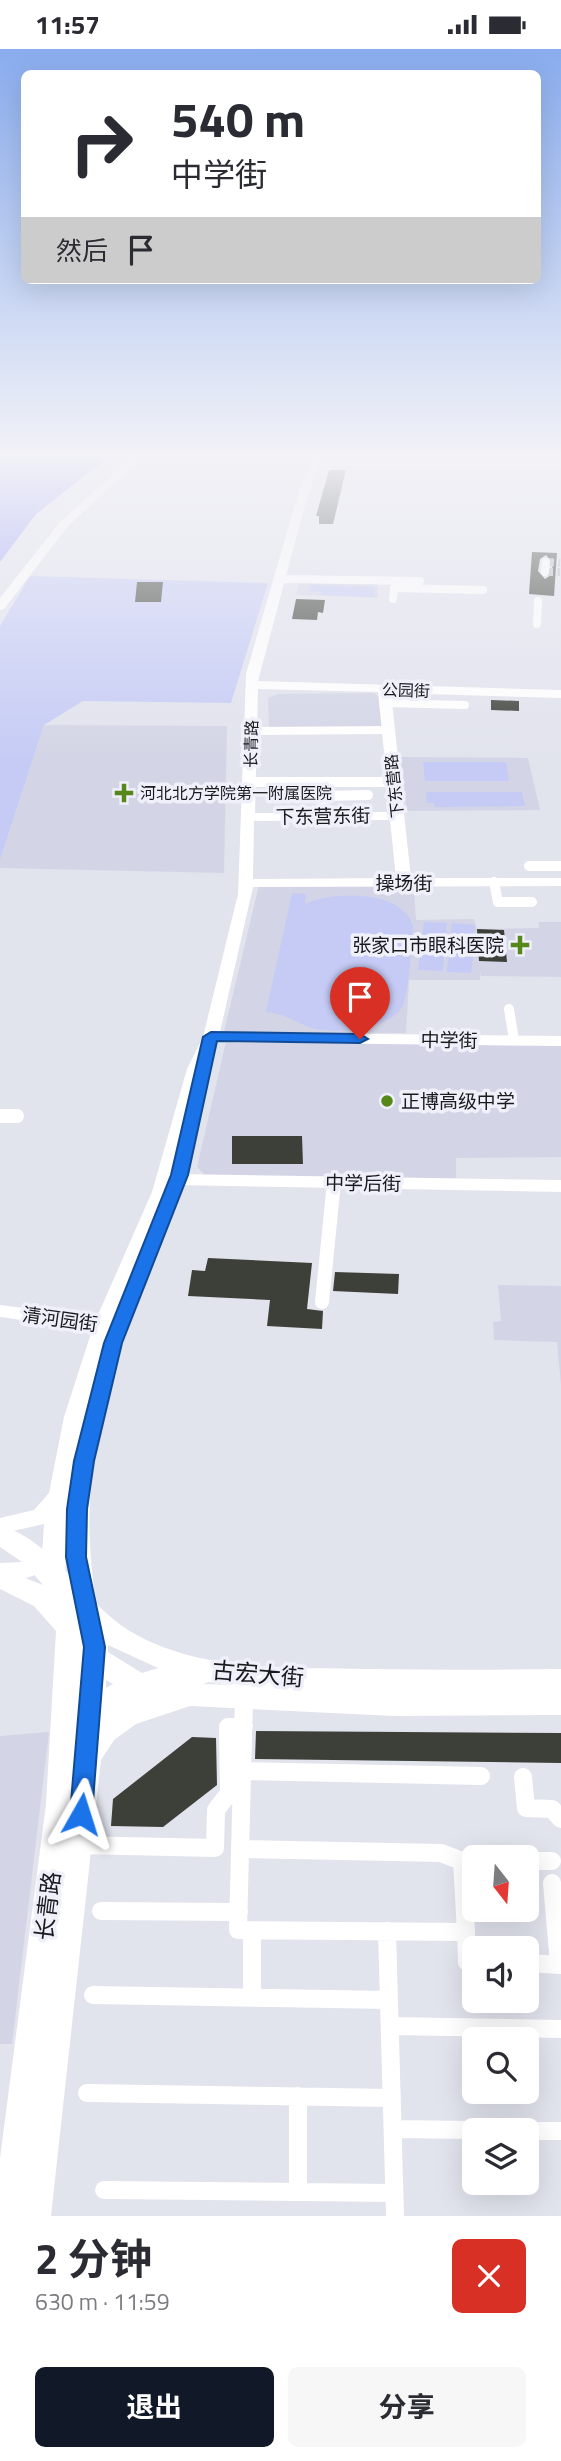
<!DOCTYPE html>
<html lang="zh">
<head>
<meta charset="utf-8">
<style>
	body { margin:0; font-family:"Titillium Web","Noto Sans SC",sans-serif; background:#f7f7f7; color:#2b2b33; height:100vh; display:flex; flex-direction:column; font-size:26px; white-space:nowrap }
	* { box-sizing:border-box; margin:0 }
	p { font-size:23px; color:#7c7c81 }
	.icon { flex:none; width:38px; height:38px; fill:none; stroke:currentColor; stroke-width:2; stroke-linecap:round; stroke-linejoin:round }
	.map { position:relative; height:2167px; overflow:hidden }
	.sheet { display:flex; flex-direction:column; background:#fff; flex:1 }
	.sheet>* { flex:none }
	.guide { position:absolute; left:21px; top:21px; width:520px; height:214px; border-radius:10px; box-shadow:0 7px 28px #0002; background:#fff; color:#2b2b33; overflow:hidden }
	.needle { width:46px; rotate:163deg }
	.fabs { position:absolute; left:462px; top:1796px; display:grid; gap:14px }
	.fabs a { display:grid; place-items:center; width:77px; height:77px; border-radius:10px; background:#fff; box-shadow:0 7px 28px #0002; font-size:35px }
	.pin { position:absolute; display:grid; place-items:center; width:60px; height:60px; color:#fff; margin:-72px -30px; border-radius:50% 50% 50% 0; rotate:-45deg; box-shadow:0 0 7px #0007 }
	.pin .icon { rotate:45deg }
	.me { position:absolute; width:77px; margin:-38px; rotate:6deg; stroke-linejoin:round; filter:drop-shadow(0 0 5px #0008) }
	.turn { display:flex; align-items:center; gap:24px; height:147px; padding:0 35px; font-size:32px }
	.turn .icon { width:91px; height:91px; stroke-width:2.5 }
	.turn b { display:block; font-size:49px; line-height:60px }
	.then { display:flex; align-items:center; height:66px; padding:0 35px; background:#0003; gap:14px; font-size:26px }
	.round { display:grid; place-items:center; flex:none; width:74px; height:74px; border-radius:10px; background:#f7f7f7 }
	.summary { display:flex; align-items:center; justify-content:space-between; height:119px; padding:0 35px }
	h1 { font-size:42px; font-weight:700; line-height:52px }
	.button { display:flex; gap:14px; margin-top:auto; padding:14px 35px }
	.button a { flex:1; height:80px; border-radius:10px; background:#111827; color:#fff; font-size:28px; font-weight:700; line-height:80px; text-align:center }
	.button a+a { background:#f7f7f7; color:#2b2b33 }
	.status { display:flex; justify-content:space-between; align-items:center; height:49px; padding:0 35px; background:#fff; direction:ltr }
	.status svg { height:19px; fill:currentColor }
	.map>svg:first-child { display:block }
</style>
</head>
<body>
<div class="status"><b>11:57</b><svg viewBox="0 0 49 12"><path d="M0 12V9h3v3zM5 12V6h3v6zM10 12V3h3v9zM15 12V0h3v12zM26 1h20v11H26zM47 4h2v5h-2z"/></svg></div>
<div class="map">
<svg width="561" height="2167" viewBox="0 0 561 2167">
	<rect width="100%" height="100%" fill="#e1e3ed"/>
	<path fill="#d3d5e6" d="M300,531L378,534V549L296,546Z
		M373,644L379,647L383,679L269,680L268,649L278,645Z
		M44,676L227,677L224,824L0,819V811Z
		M398,708L528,709L540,761L407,762Z
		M259,836H397L398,840L414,841L416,871L474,870L477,880L539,879L538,873H561V928L481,927L480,922V931H409L406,984L224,983Z
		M226,993L561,996V1108L456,1109V1131L206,1127L197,1118Z
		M498,1236L561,1237V1336L557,1293L494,1291L493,1273L501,1272Z
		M49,1683L12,1995H0V1687Z"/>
	<path fill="#c5cbf5" d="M30,527L268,534L231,654L83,652L44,676L0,811V577Z
		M311,536L375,538L374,548L321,546V543L310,542Z
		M423,713H506L509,732H425Z
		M426,743H522L525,757L435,758L434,754H427Z
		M292,844L306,845L305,855C332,842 403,840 413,877C410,901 411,929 404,953C397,980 339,985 316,980C297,975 285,964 266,963Z
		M424,873L447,874L445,897L421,895Z
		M452,874L475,876L473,898L449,897Z
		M421,897L445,899L443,922L418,921Z
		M449,899L474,900L471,924L447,923Z"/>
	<path fill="#9aa1f6" d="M0,407H110L36,465L0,513Z"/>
	<path fill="#3c4039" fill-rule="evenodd" d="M329,421H346L333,475H319V467H316Z
		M532,503L557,504L554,547L529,545ZM546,506L553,514L551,526L545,530L538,522L540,510Z
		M137,533H163L161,553H135Z
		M296,550L325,551L323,564L318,563L317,571L292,570Z
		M491,651L519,652V662L491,661Z
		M477,880L504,881L507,913L479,912Z
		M232,1087H302L303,1115H232Z
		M208,1209L312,1214L307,1260L323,1262L322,1280L267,1277L270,1251L188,1247L192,1221L205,1222Z
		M335,1223L399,1225L398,1245L333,1242Z
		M256,1682L561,1684V1714L255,1710Z
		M192,1688L216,1689L217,1736L163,1778L111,1777L113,1750Z"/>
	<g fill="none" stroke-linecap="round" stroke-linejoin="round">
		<path stroke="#b9bbc3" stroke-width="8" stroke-dasharray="8 4.5" stroke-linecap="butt" d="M546,513L560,514
			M545,523H560"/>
		<path stroke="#fff" stroke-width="8" d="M280,407L317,409
			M545,523L546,513
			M280,530L420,532
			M393,550L394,539L483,541
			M537,575L538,552
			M385,654L465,656
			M251,682L388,681"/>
		<path stroke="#fff" stroke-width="10" d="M250,733H393
			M325,767L324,747L368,746
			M529,817H561
			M494,833L498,853H532
			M509,960L514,991"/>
		<path stroke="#fff" stroke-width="14" d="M0,1067H17
			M322,1253L334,1133"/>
		<path stroke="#fff" stroke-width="18" d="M244,1650L238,1881L466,1883L462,1812
			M243,1722L481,1727
			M523,1728L526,1759L552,1760L561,1770
			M77,1796L215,1799L216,1761L229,1744L228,1678L244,1677
			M241,1800L441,1804L462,1812H474
			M527,1812H552
			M552,1834L559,1916
			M101,1862L239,1863
			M252,1881V1948
			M387,1882L395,2167
			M466,1883L467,1913H474
			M527,1914L561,1916
			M93,1946L389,1951
			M390,1977L561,1980
			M87,2044L392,2049
			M298,2047V2143
			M393,2080L474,2081
			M527,2082H561
			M104,2141L394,2144"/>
		<path fill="#fff" fill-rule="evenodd" d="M133,407H144L68,477L4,560L0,561V549L60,473Z
			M312,407H322L321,411H561V417H319L306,452L258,632L561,641V649L391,644L411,829H561V837L253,838L220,983L561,987V997L218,993L204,1020L176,1125L561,1131V1143L175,1136L182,1141C143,1240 95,1344 90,1453C88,1489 92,1523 96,1559L93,1565L85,1568L77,1565L74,1559L67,1505L68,1461L65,1529L62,1535L54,1538L46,1535L43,1523L24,1530L0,1532V1514L23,1513L42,1505L44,1475L0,1485V1469L34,1461L49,1444L64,1368L92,1281L0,1268V1256L97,1268L152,1143L187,1020L203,988L238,845L246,625L296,452ZM258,640L378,643L390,763L255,764ZM390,771L396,829L253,830L254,772Z"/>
		<path fill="#fff" fill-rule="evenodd" d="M0,1476C58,1494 84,1557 135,1585C205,1624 292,1618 369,1620C433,1621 497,1621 561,1620V1642H557H561V1666L393,1667L190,1657L136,1675L114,1691L101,1711L51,2167H0V2109L46,1755L56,1582L34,1557L0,1540V1519L43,1536L25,1515L0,1498ZM108,1596L158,1619L142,1624L108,1603ZM106,1631L113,1635L106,1639ZM209,1633L232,1636L203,1635Z"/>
	</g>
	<linearGradient id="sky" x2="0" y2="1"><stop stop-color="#89acee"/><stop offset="0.57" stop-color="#f2f2f7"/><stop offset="1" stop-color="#f2f2f7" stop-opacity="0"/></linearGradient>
	<rect width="561" height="711" fill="url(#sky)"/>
	<path fill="#1a73e8" stroke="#114b97" stroke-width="2" d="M211,983L360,985L368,990L360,994L217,992L188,1126L122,1294L94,1412L87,1460L86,1508L105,1598L92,1765L89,1772L81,1775L73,1772L70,1765L84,1598L66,1508L67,1460L74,1412L104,1294L171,1126L203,988Z"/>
	<g fill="#56871b" stroke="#eff0fa" stroke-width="2.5">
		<path d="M120.5 733.5h7v7h7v7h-7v7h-7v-7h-7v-7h7z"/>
		<path d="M516.5 885.5h7v7h7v7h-7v7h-7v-7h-7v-7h7z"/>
		<circle cx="387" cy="1052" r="7"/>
	</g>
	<g text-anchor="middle" stroke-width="7" stroke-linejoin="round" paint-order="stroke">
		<g font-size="16" fill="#191a1d" stroke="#eff0fa">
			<text transform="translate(406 641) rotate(2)" y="6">公园街</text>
			<text transform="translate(251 695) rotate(-89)" y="6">长青路</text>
			<text transform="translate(394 737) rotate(-96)" y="6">下东营路</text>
		</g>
		<g font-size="16" fill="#191a1d" stroke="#eff0fa" text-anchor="start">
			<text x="140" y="750">河北北方学院第一附属医院</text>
		</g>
		<g font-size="19" fill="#191a1d" stroke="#eff0fa">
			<text transform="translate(323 767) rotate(-1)" y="7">下东营东街</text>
			<text x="404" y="841">操场街</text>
			<text transform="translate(449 991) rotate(1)" y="7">中学街</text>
			<text transform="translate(363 1134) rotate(1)" y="7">中学后街</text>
			<text transform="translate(60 1270) rotate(8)" y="7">清河园街</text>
		</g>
		<g font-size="19" fill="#191a1d" stroke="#eff0fa" text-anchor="end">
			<text x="504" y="903">张家口市眼科医院</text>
			<text x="401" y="1059" text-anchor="start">正博高级中学</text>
		</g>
		<g font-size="23" fill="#191a1d" stroke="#eff0fa">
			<text transform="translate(258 1625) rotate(5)" y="8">古宏大街</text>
			<text transform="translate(48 1857) rotate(-83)" y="8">长青路</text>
		</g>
	</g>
</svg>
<div class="fabs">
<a><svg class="needle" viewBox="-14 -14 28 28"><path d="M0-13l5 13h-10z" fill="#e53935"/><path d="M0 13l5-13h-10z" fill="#7c7c81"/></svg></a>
<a><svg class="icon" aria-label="sound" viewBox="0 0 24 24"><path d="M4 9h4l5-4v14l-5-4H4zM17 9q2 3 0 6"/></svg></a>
<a><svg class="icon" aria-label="search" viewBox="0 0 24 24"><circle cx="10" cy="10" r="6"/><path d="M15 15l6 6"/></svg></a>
<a><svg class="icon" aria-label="layers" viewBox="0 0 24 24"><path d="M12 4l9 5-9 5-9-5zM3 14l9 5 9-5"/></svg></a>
</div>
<div class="pin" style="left:360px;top:990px;background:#d93025"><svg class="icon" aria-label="arrive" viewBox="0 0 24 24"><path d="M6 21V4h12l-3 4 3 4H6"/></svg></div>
<svg class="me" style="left:81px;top:1765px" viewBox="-20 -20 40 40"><path d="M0-17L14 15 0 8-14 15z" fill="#1a73e8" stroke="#fff" stroke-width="4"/></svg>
<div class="guide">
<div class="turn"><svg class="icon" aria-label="right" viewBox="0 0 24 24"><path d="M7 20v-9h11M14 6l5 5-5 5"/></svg><div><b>540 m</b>中学街</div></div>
<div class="then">然后<svg class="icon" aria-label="arrive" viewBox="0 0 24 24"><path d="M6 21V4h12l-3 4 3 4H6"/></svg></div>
</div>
</div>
<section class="sheet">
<div class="summary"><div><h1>2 分钟</h1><p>630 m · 11:59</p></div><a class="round" style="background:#d93025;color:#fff"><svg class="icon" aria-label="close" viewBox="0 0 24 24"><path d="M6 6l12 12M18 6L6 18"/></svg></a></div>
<div class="button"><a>退出</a><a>分享</a></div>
</section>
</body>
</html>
